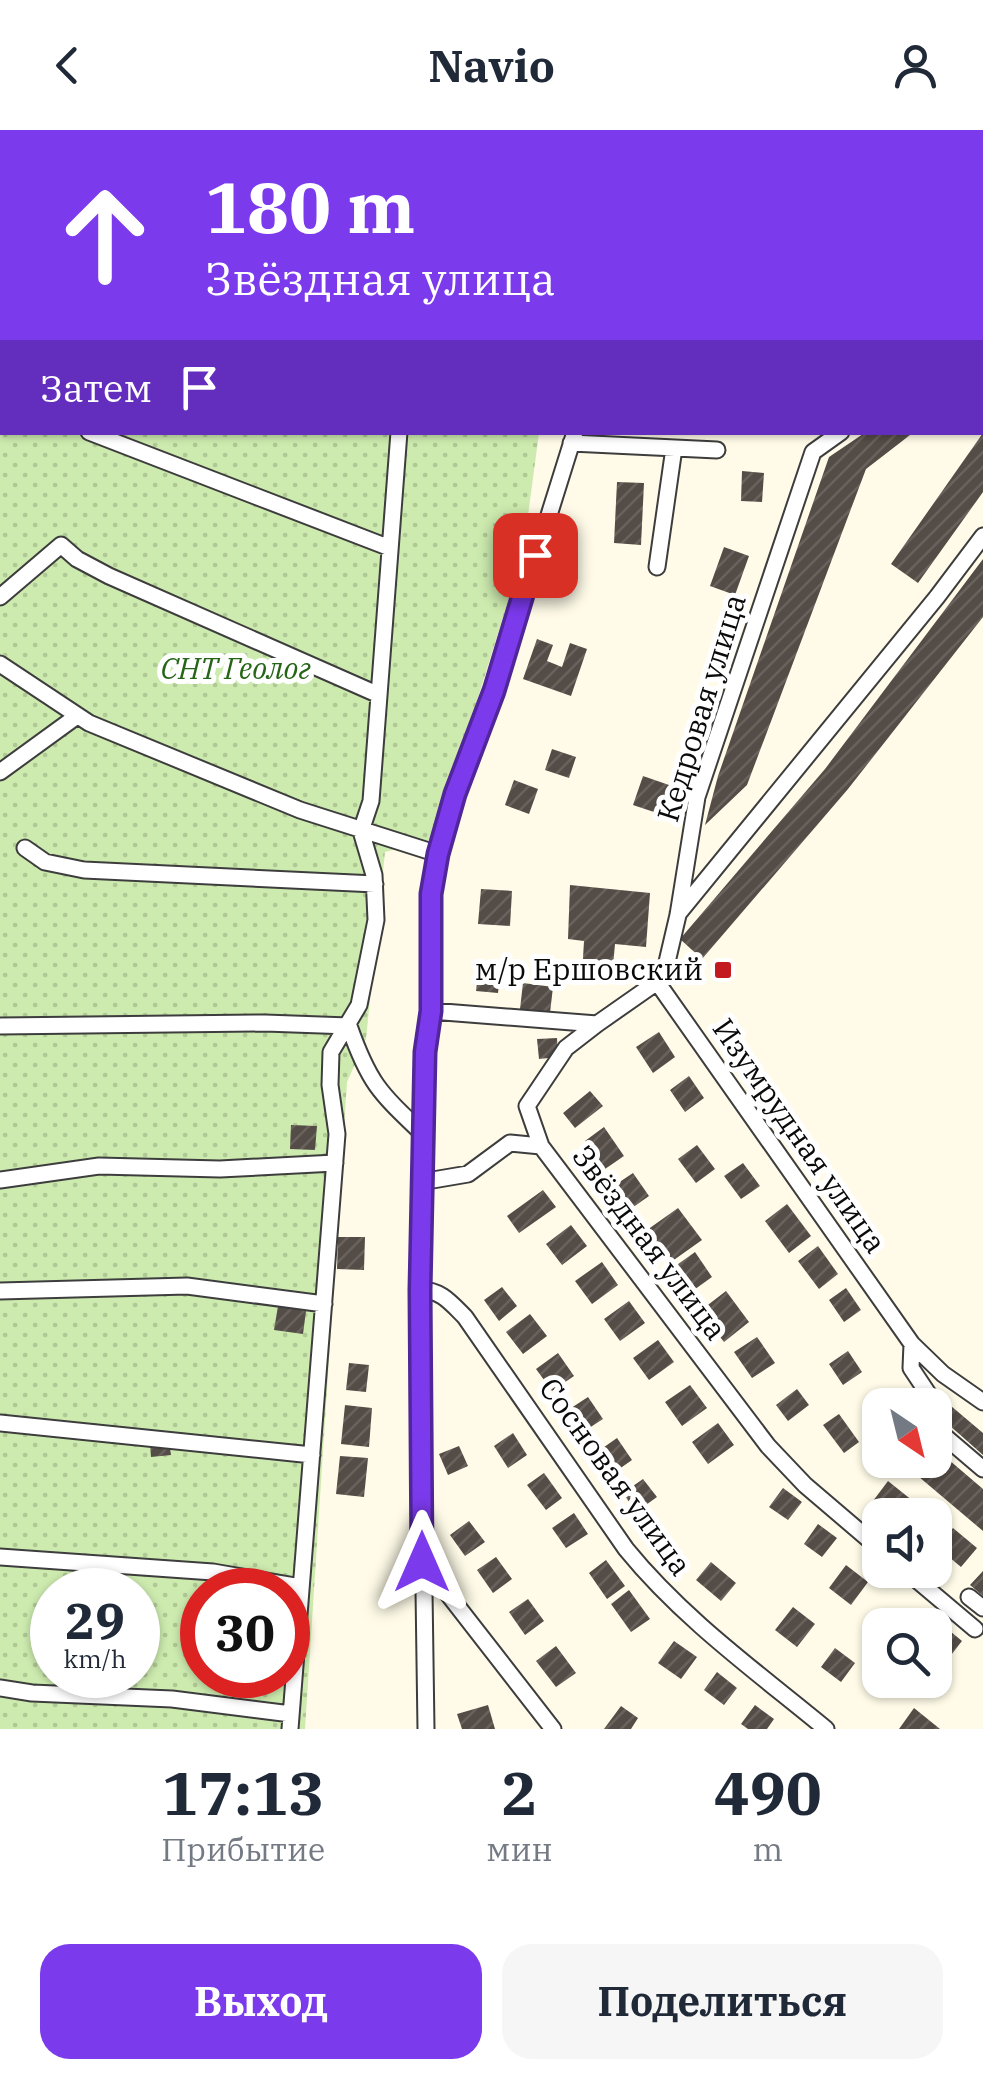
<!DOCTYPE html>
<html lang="ru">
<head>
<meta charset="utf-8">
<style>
	body { margin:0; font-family:"IBM Plex Serif",serif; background:#f6f6f7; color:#1f2937; height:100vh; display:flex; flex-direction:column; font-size:38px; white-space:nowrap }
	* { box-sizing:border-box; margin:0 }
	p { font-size:32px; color:#747a83 }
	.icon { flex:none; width:55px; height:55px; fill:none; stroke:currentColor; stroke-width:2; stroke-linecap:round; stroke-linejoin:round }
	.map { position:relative; height:1599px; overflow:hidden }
	.drawer { display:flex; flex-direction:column; background:#fff; flex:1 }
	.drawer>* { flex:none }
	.top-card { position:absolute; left:0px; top:0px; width:985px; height:305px; box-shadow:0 2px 8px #0004; background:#7c3aed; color:#fff; overflow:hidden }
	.needle { width:65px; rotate:145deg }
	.fabs { position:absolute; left:862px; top:1258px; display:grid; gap:20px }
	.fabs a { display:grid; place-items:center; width:90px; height:90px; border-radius:20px; background:#fff; box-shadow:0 2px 8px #0004; font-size:50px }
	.speed { position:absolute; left:30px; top:1438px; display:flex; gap:20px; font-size:50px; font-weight:700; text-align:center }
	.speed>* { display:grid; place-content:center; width:130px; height:130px; border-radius:50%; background:#fff; box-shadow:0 2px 8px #0004; line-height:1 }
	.speed small { font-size:25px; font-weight:400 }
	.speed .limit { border:15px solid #d22; background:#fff; color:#111 }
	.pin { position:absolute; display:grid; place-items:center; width:85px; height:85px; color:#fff; margin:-42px; border-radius:20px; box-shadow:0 5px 15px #0006 }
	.me { position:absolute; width:110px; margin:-55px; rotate:0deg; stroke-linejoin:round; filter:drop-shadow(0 0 8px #0008) }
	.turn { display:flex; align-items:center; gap:35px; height:210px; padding:0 40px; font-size:45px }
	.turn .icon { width:130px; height:130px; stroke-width:2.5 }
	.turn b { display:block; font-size:70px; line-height:85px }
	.then { display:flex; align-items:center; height:95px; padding:0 40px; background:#0003; gap:20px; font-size:38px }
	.eta { display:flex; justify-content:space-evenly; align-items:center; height:170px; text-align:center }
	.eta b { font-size:60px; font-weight:700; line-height:70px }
	.primary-button { display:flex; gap:20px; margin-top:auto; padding:20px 40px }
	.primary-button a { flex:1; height:115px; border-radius:30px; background:#7c3aed; color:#fff; font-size:40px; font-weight:700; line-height:115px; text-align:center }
	.primary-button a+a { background:#f6f6f7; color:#1f2937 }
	header { display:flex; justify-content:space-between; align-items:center; height:130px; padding:0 40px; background:#fff; font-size:45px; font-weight:700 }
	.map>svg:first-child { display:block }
</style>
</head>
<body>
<header><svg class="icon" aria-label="back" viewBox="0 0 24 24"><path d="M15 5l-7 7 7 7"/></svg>Navio<svg class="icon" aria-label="person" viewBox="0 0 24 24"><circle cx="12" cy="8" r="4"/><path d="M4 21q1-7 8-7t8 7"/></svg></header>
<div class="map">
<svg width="983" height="1599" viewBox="0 0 983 1599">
	<defs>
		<pattern id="garden-dots" width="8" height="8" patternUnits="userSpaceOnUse" patternTransform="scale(2.5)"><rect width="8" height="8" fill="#cdebaf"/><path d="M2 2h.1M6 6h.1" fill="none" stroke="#afc895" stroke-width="1.8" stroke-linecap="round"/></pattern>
		<pattern id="building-hatch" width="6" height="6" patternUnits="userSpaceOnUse" patternTransform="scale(2.5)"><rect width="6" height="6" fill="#544c46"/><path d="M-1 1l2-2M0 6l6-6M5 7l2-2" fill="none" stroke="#68615c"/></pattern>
	</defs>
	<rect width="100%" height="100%" fill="#fffbe8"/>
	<path fill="url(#garden-dots)" fill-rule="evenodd" d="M0,0H581L2,2V302L539,303L523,423L434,709L385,722L366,909L347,952L305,1599H0ZM52,1460H138V1545H52ZM202,1460H288V1545H202Z"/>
	<path fill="url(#building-hatch)" d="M866,302H914L866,339L747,655L705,695L718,646L829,327Z
		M983,303V362L918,453L891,434Z
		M742,341L764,343L762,372L741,371Z
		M617,352L644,353L641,415L614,413Z
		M724,417L749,426L735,465L710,456Z
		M983,429V487L848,659L702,829L680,809L825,639Z
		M537,509L553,515L547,531L562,537L570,513L587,519L571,566L523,549Z
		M552,619L576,627L569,648L545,640Z
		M643,646L669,655L660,684L633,675Z
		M514,650L538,659L529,684L505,675Z
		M570,755L650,763L646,817L615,814L612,847L582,845L584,811L568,809Z
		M481,759L512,761L510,796L478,794Z
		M479,835L501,837L498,863L476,861Z
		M523,853L553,857L550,883L520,879Z
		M659,902L675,927L653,943L636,917Z
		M557,908L558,927L539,929L537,909Z
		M689,946L704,968L685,982L670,960Z
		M590,961L603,976L575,998L563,983Z
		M291,995L317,996L315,1020L290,1019Z
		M604,997L624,1026L605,1039L585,1011Z
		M697,1015L715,1039L696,1053L678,1029Z
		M743,1033L760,1056L741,1069L724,1046Z
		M633,1043L649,1066L632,1078L615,1055Z
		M543,1060L556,1077L519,1103L507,1086Z
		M787,1074L811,1106L789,1123L765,1091Z
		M678,1078L702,1110L671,1132L647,1100Z
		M571,1095L587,1116L562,1135L546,1114Z
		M338,1107H365L364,1140L337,1139Z
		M818,1116L838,1144L819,1159L798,1131Z
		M695,1122L712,1147L691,1162L674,1137Z
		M602,1132L618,1155L592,1174L575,1151Z
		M502,1157L517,1176L499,1191L484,1170Z
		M846,1158L861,1180L844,1192L829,1170Z
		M726,1161L749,1192L724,1212L700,1181Z
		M629,1171L645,1193L620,1211L604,1189Z
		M278,1176L306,1181L303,1204L274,1200Z
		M530,1184L547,1206L523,1224L506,1202Z
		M757,1207L775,1233L752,1248L734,1222Z
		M658,1210L674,1232L649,1250L633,1228Z
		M848,1221L862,1242L843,1255L829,1234Z
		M558,1223L574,1246L552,1261L536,1239Z
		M349,1233L369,1235L366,1262L346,1260Z
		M690,1255L707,1278L682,1296L665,1272Z
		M797,1259L809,1275L788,1291L776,1275Z
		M901,1260L911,1275H880V1287L874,1278Z
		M588,1267L603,1289L580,1304L565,1282Z
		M345,1275L372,1278L369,1317L341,1314Z
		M951,1276L983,1303V1325L940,1287Z
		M839,1284L859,1312L844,1323L823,1295Z
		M718,1293L734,1315L708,1334L692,1312Z
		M513,1303L527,1325L508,1338L494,1316Z
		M617,1308L632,1330L612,1344L597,1322Z
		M169,1312L171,1325L151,1327L150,1314Z
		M459,1316L468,1336L448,1345L439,1324Z
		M935,1318L983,1359V1401L899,1330H935Z
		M340,1326L368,1328L364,1367L336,1364Z
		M544,1343L562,1368L546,1380L527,1355Z
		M643,1349L657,1367L636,1382L623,1363Z
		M888,1351L913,1371L903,1385H883L870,1375Z
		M783,1358L802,1372L788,1390L769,1377Z
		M574,1383L588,1404L566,1418L552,1398Z
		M469,1391L485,1412L465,1426L450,1405Z
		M818,1394L837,1408L822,1427L804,1414Z
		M953,1398L977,1418L961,1437L937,1417Z
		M496,1427L512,1449L493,1463L477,1440Z
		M606,1430L625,1456L607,1469L589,1443Z
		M711,1432L736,1453L721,1471L696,1450Z
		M846,1435L868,1452L851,1475L829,1458Z
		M983,1441V1466L970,1455Z
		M629,1460L650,1489L631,1502L611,1474Z
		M528,1469L544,1491L525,1505L509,1482Z
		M793,1477L815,1494L797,1517L775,1500Z
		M939,1492L962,1511L948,1529L935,1518V1497Z
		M674,1511L697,1527L681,1549L658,1533Z
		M556,1516L576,1543L556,1557L536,1531Z
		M835,1518L855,1533L841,1552L821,1537Z
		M717,1542L737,1558L724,1575L704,1560Z
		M488,1575L495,1599H462L457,1584Z
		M755,1575L774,1589L767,1599H748L741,1594Z
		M621,1576L638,1588L631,1599H604Z
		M914,1578L940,1599H899Z"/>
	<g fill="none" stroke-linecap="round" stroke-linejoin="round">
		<g stroke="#3d3d3d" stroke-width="19">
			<path id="minor" d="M87,0L92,2
				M389,0L395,2
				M627,0L636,2
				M807,0L808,2
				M7,2V0
				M421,2L422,0
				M680,2L681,0
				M0,67L2,68
				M0,154L2,97
				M982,165L983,164
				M0,268L2,269
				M89,302L390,418
				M575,302L494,561L455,664L438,724L431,764V881L425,922L421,1052L468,1044L510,1013L541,1016L768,1316L805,1355L880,1419
				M571,313L717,320
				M657,437L674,318
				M0,467L61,415L77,429L109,446L379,565
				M0,534L89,593L300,680L438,724
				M0,642L77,586
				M25,718L45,732L84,740L375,754
				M678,784L937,467L983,406
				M657,852L912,1214L943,1244L983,1272
				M431,881L597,894L657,852L667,832L678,785L697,667L813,322L841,302
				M0,896L265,893L349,896C369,953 379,962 422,1003
				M541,1016L527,976L566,918L597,894
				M0,1050L99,1036L220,1039L335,1033
				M421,1052L420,1184L426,1599
				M420,1160C441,1160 450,1172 465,1187L626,1419C683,1489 757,1542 826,1599
				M0,1161L187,1156L324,1174
				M912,1214L911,1238L931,1268
				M0,1293L312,1325
				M936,1299L983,1339
				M0,1427L213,1442L301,1457
				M423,1432L553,1599
				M905,1440L975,1499
				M969,1467L983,1478
				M0,1558L32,1563L172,1569L291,1584
				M290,1599L337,1004L330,955L331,922L359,875L376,790L374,745L361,701L371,671L399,302"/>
		</g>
		<use href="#minor" stroke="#fff" stroke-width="15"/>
	</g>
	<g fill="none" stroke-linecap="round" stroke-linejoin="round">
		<g stroke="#51269a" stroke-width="25">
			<path id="route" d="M422,1432L420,1160L425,922L431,881V764L438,724L455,664L494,561L535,425"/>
		</g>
		<use href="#route" stroke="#7c3aed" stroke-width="18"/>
	</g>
	<rect fill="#c21a1f" stroke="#fff" stroke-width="4" x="713" y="830" width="20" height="20" rx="5"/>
	<g text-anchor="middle" stroke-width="10" stroke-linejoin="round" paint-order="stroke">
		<g font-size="30" font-style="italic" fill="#266518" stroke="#fff">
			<text x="236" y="549">СНТ Геолог</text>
		</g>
		<g font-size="30" fill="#0a0a0a" stroke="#fff">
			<text transform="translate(702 578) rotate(-73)" y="10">Кедровая улица</text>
			<text transform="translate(799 1006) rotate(55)" y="10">Изумрудная улица</text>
			<text transform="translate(649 1113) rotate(53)" y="10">Звёздная улица</text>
			<text transform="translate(615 1347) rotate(54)" y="10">Сосновая улица</text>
		</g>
		<g font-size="30" fill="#0a0a0a" stroke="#fff" text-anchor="end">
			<text x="703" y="850">м/р Ершовский</text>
		</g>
	</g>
</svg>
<div class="fabs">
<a><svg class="needle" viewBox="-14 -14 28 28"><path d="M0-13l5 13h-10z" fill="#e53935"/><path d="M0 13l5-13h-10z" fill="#747a83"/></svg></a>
<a><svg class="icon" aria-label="sound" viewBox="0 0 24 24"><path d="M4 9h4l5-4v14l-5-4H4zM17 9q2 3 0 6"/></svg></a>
<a><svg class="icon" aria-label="search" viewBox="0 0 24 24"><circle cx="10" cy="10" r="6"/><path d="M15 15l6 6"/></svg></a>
</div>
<div class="speed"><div>29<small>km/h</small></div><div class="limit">30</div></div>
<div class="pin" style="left:535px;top:425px;background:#d93025"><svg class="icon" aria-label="arrive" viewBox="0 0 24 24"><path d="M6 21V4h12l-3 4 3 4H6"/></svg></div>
<svg class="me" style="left:422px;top:1432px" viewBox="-20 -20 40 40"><path d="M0-17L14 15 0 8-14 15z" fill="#7c3aed" stroke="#fff" stroke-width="4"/></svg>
<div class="top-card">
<div class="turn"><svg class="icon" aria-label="ahead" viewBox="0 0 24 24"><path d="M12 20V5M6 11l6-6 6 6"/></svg><div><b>180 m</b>Звёздная улица</div></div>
<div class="then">Затем<svg class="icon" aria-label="arrive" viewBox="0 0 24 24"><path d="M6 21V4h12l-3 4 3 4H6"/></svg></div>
</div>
</div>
<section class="drawer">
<div class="eta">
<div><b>17:13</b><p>Прибытие</p></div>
<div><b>2</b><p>мин</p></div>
<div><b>490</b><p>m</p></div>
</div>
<div class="primary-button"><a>Выход</a><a>Поделиться</a></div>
</section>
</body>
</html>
